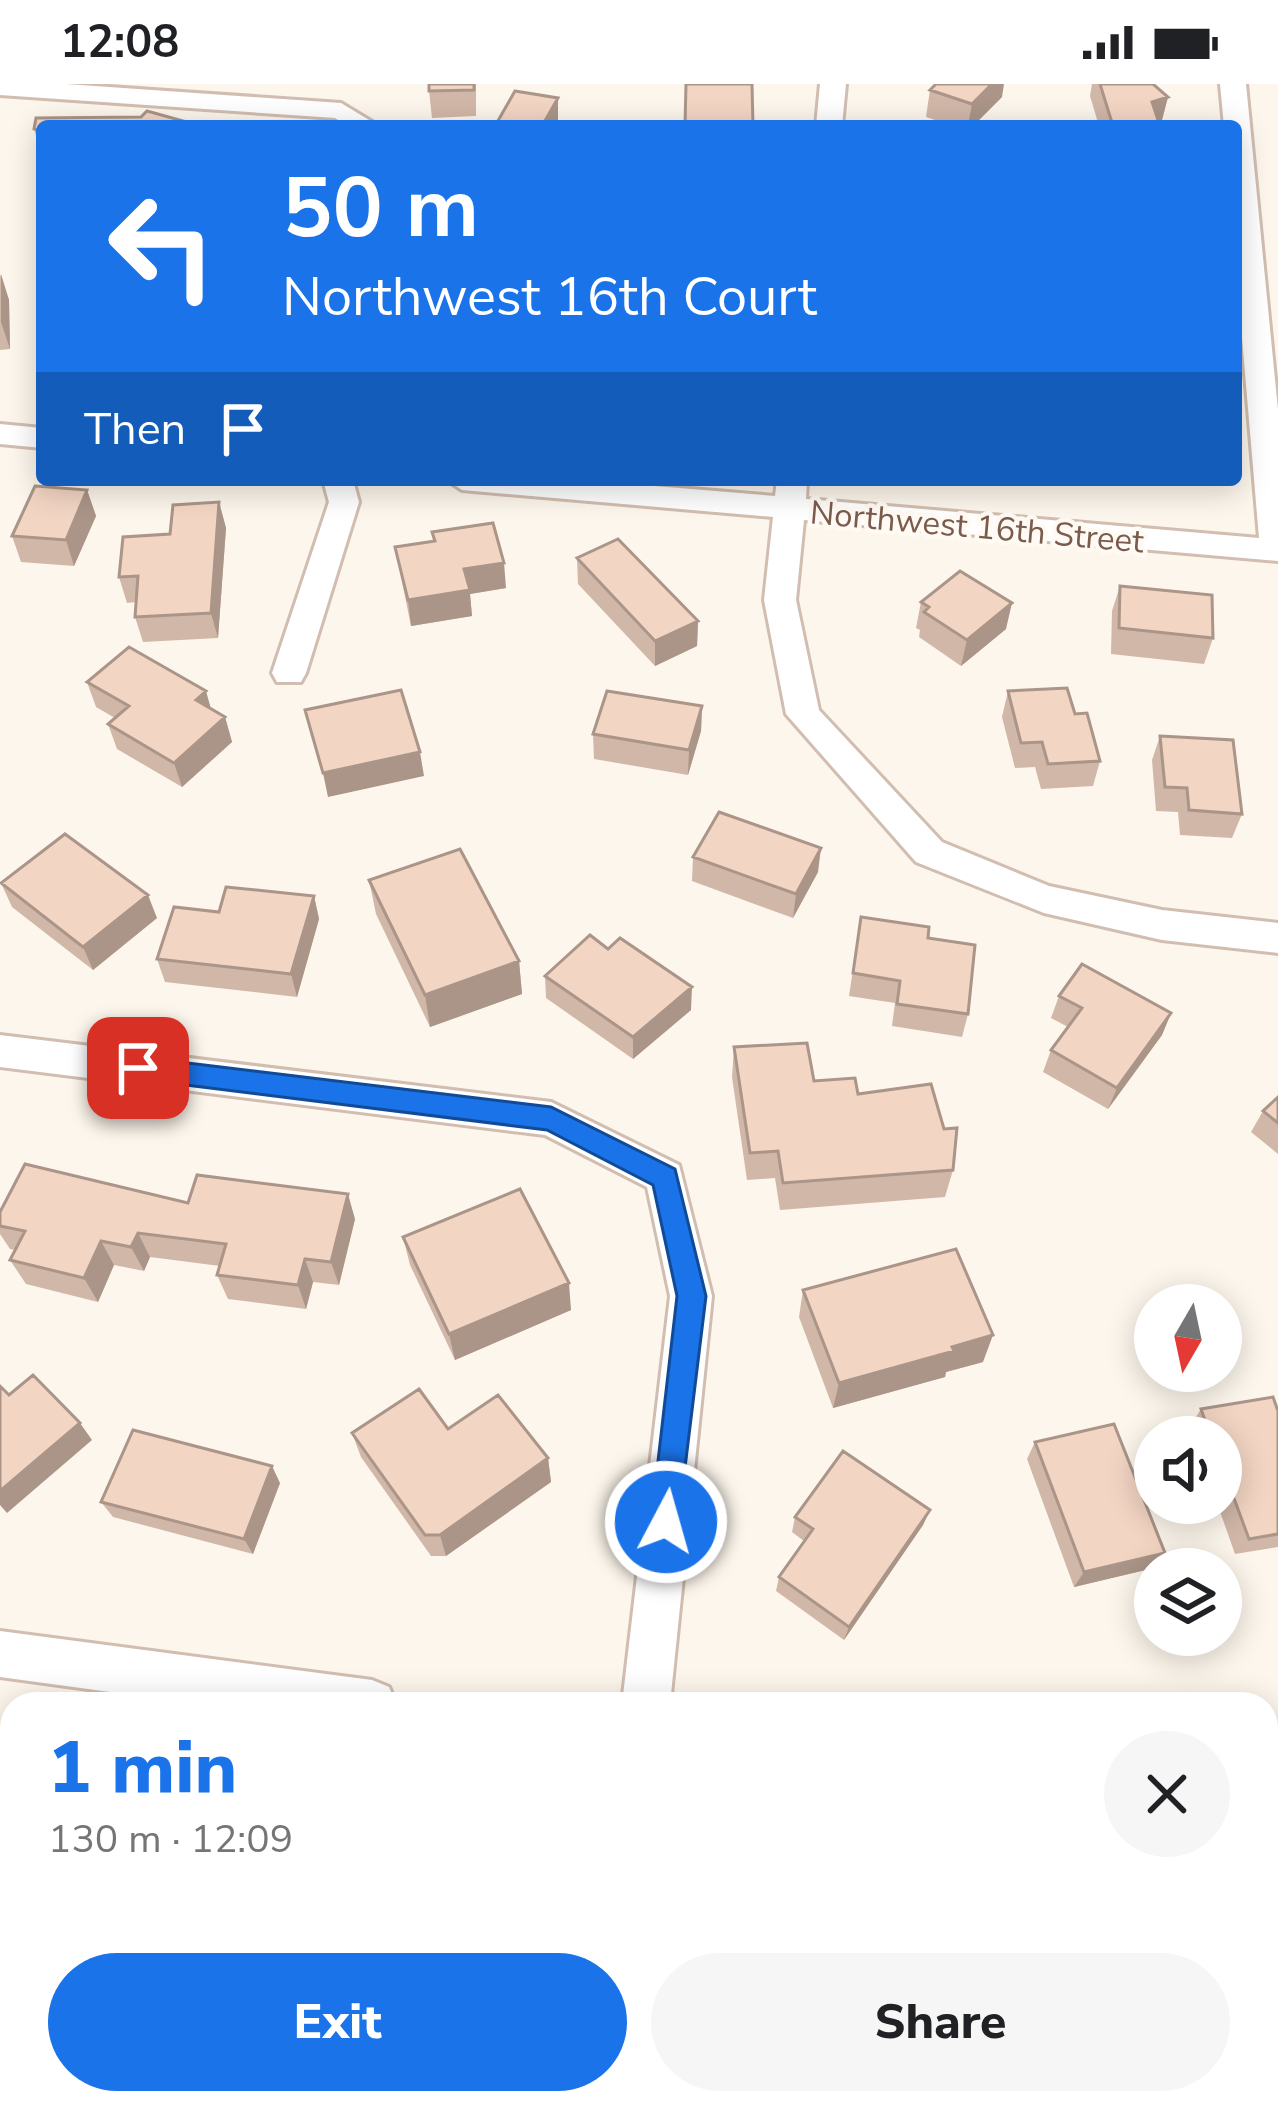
<!DOCTYPE html>
<html lang="en">
<head>
<meta charset="utf-8">
<style>
	body { margin:0; font-family:"Nunito Sans",sans-serif; background:#f6f6f6; color:#202124; height:100vh; display:flex; flex-direction:column; font-size:45px; white-space:nowrap }
	* { box-sizing:border-box; margin:0 }
	p { font-size:39px; color:#757577 }
	.icon { flex:none; width:66px; height:66px; fill:none; stroke:currentColor; stroke-width:2; stroke-linecap:round; stroke-linejoin:round }
	.map { position:relative; flex:1; overflow:hidden }
	.sheet { position:absolute; left:0px; top:1608px; width:1278px; height:423px; display:flex; flex-direction:column; background:#fff; border-radius:36px 36px 0 0; box-shadow:0 6px 30px #0003 }
	.sheet>* { flex:none }
	.hud { position:absolute; left:36px; top:36px; width:1206px; height:366px; border-radius:12px; box-shadow:0 6px 30px #0003; background:#1a73e8; color:#fff; overflow:hidden }
	.needle { width:78px; rotate:189deg }
	.fabs { position:absolute; left:1134px; top:1200px; display:grid; gap:24px }
	.fabs a { display:grid; place-items:center; width:108px; height:108px; border-radius:50%; background:#fff; box-shadow:0 6px 30px #0003; font-size:60px }
	.pin { position:absolute; display:grid; place-items:center; width:102px; height:102px; color:#fff; margin:-51px; border-radius:24px; box-shadow:0 6px 18px #0006 }
	.me { position:absolute; width:132px; margin:-66px; rotate:6deg; stroke-linejoin:round; filter:drop-shadow(0 0 9px #0008) }
	.turn { display:flex; align-items:center; gap:42px; height:252px; padding:0 48px; font-size:54px }
	.turn .icon { width:156px; height:156px; stroke-width:2.5 }
	.turn b { display:block; font-size:84px; line-height:102px }
	.then { display:flex; align-items:center; height:114px; padding:0 48px; background:#0003; gap:24px; font-size:45px }
	.round { display:grid; place-items:center; flex:none; width:126px; height:126px; border-radius:63px; background:#f6f6f6 }
	.summary { display:flex; align-items:center; justify-content:space-between; height:204px; padding:0 48px }
	h1 { font-size:72px; font-weight:800; line-height:90px; color:#1a73e8 }
	.primary-button { display:flex; gap:24px; margin-top:auto; padding:24px 48px }
	.primary-button a { flex:1; height:138px; border-radius:72px; background:#1a73e8; color:#fff; font-size:48px; font-weight:800; line-height:138px; text-align:center }
	.primary-button a+a { background:#f6f6f6; color:#202124 }
	.status { display:flex; justify-content:space-between; align-items:center; height:84px; padding:0 60px; background:#fff; direction:ltr }
	.status svg { height:33px; fill:currentColor }
	.map>svg:first-child { display:block }
</style>
</head>
<body>
<div class="status"><b>12:08</b><svg viewBox="0 0 49 12"><path d="M0 12V9h3v3zM5 12V6h3v6zM10 12V3h3v9zM15 12V0h3v12zM26 1h20v11H26zM47 4h2v5h-2z"/></svg></div>
<div class="map">
<svg width="1278" height="2029" viewBox="0 0 1278 2029">
	<rect width="100%" height="100%" fill="#fdf6ec"/>
	<g fill="none" stroke-linecap="round" stroke-linejoin="round">
		<g stroke="#d1beb0" stroke-width="6">
			<path id="minor" d="M0,0H66L341,19L379,42H348L335,34L0,11Z
				M820,0H846L842,42H816Z
				M1220,0H1246L1278,326V477L804,436L796,516L819,626L942,758L1049,802L1162,826L1278,839V869L1162,856L1044,829L916,778L786,630L764,516L773,433L462,406L447,396H582L775,412L777,396H807L806,415L1259,454L1236,183V42H1224Z
				M0,340L42,344V364L0,360Z
				M323,396H353L359,418L306,589L301,598H277L272,589L329,418Z
				M0,951L551,1018L679,1081L712,1212L670,1620H622L670,1212L647,1103L545,1051L0,983Z
				M0,1547L372,1596L389,1603L396,1620H198L0,1593Z
				M1278,1652V1700L1266,1701V1653Z"/>
		</g>
		<use href="#minor" fill="#fff" fill-rule="evenodd"/>
	</g>
	<path fill="#d1b7a8" d="M476,0V32L432,34L429,7Z
		M1092,0H1153L1168,13L1160,42H1099L1090,12Z
		M930,6L1002,13L973,42H953L926,33Z
		M42,42V72L34,45Z
		M0,190L9,216L10,265L0,266Z
		M87,406L96,432L74,482L21,478L12,452Z
		M219,418L226,444L218,554L143,558L135,533L136,518L127,519L119,493L170,450Z
		M432,448L506,504L470,510L472,532L411,542L395,463L433,457Z
		M577,474L698,537L697,562L655,582L578,500Z
		M1120,502L1213,554L1204,580L1111,570L1112,527Z
		M921,518L1006,545L961,582L919,553L920,546L916,544Z
		M87,598L225,633L232,658L182,703L117,665L108,640L115,634L96,623Z
		M1008,607L1075,630L1100,677L1093,702L1041,705L1035,683L1015,684L1002,633Z
		M702,622L701,647L688,691L594,675L593,650Z
		M1160,652L1242,730L1232,754L1180,751L1178,728L1156,727L1152,676Z
		M693,773L818,788L793,834L692,797Z
		M369,796L519,877L522,910L430,943L376,830Z
		M1,799L157,834L93,886L12,823Z
		M314,812L319,835L297,913L165,898L157,875Z
		M861,833L928,854L968,930L962,953L892,942L895,919L849,912Z
		M608,865L691,926L633,975L546,914L545,892Z
		M1059,912L1171,929L1162,951L1108,1025L1043,988L1051,966L1068,943L1051,934Z
		M734,963L814,997L858,1010L953,1086L945,1113L780,1126L775,1094L747,1096L732,993Z
		M1278,1013V1070L1251,1048L1263,1027Z
		M188,1119L355,1135L339,1201L313,1198L306,1225L228,1215L217,1191L220,1182L150,1173L144,1187L114,1181L98,1218L26,1200L10,1176L15,1166L10,1165L0,1150V1128Z
		M403,1153L571,1226L455,1276L410,1181Z
		M803,1206L983,1278L946,1288L945,1293L833,1324L799,1233Z
		M1201,1325L1278,1327V1463L1235,1470L1217,1419H1221V1353H1193L1190,1342Z
		M448,1345L548,1374L551,1398L446,1472H431L361,1373L352,1349Z
		M1035,1358L1154,1484L1074,1503L1027,1375Z
		M280,1399L253,1470L113,1433L101,1418Z
		M930,1426L923,1441L844,1556L776,1507L779,1493L804,1457L792,1448L795,1433Z
		M1278,1890V1986L1266,1978V1917Z"/>
	<path fill="#aa9588" d="M992,0H1004L1002,13L973,42H968L972,20Z
		M1168,13L1161,40L1154,42L1152,18Z
		M558,14V42H542Z
		M1,190L9,216L10,265L1,238Z
		M87,406L96,432L74,482L66,456Z
		M219,418L226,444L218,554L211,529Z
		M504,479L506,504L470,510L472,532L411,542L408,516L464,485Z
		M1012,519L1006,545L961,582L967,556Z
		M698,537L697,562L655,582V557Z
		M206,607L213,632L196,616Z
		M702,622L701,647L688,691L689,666Z
		M225,633L232,658L182,703L174,679Z
		M420,668L424,692L328,713L323,689Z
		M821,764L818,788L793,834L796,810Z
		M148,811L157,834L93,886L83,863Z
		M314,812L319,835L297,913L291,890Z
		M519,877L522,910L430,943L425,911Z
		M692,903L691,926L633,975V953Z
		M1171,929L1162,951L1108,1025L1117,1004Z
		M348,1110L355,1135L339,1201L331,1178Z
		M138,1149L150,1173L144,1187L131,1163Z
		M101,1157L114,1181L98,1218L84,1194Z
		M305,1175L313,1198L306,1225L298,1201Z
		M569,1199L571,1226L455,1276L449,1250Z
		M993,1251L983,1278L946,1288L945,1293L833,1324L839,1299Z
		M80,1339L92,1356L7,1429L0,1421V1407Z
		M548,1374L551,1398L446,1472L440,1451Z
		M272,1382L280,1399L253,1470L244,1455Z
		M930,1426L923,1441L844,1556L849,1543Z
		M1165,1469L1154,1484L1074,1503L1084,1488Z
		M12,1873V1888L0,1894V1879Z"/>
	<path fill="#f3d5c3" stroke="#aa9588" stroke-width="3" d="M429,0H474V6L429,7Z
		M686,0H752L753,42H685Z
		M936,0H992L972,20L930,6Z
		M1100,0H1153L1168,13L1152,18L1160,42H1113Z
		M515,7L558,14L542,42H495Z
		M147,27L194,40L192,42H42V47L34,45L36,34L141,33Z
		M35,402L87,406L66,456L12,452Z
		M219,418L211,529L135,533L138,492L119,493L123,453L170,450L173,421Z
		M493,439L504,479L464,485L470,506L408,516L395,463L435,457L432,448Z
		M618,455L698,537L655,557L577,474Z
		M960,487L1012,519L967,556L924,528L929,523L921,518Z
		M1120,502L1212,511L1213,554L1119,544Z
		M129,563L206,607L196,616L225,633L174,679L108,640L129,622L87,598Z
		M1067,604L1075,630L1087,629L1100,677L1048,680L1042,658L1021,659L1008,607Z
		M401,606L420,668L323,689L305,626Z
		M607,607L702,622L689,666L593,650Z
		M1160,652L1233,656L1242,730L1189,726L1187,704L1165,703Z
		M719,728L821,764L796,810L693,773Z
		M65,750L148,811L83,863L1,799Z
		M460,765L519,877L425,911L369,796Z
		M226,803L314,812L291,890L157,875L174,823L219,828Z
		M861,833L929,843L928,854L975,861L968,930L897,920L900,897L853,889Z
		M590,851L608,865L620,854L692,903L633,953L545,892Z
		M1082,880L1171,929L1117,1004L1051,966L1082,924L1059,912Z
		M807,959L814,997L855,994L858,1010L931,1000L944,1045L957,1044L953,1086L783,1099L778,1067L750,1069L734,963Z
		M1278,1013V1039L1263,1027Z
		M25,1080L188,1119L197,1091L348,1110L331,1178L305,1175L298,1201L217,1191L226,1160L138,1149L131,1163L101,1157L84,1194L10,1176L25,1147L0,1142V1128Z
		M520,1105L569,1199L449,1250L403,1153Z
		M956,1165L993,1251L952,1263L954,1267L839,1299L803,1206Z
		M33,1291L80,1339L0,1407V1302L9,1311Z
		M419,1305L448,1345L498,1311L548,1374L440,1451H425L352,1349Z
		M1273,1313L1278,1327V1450L1249,1455L1221,1379V1353H1211L1201,1325Z
		M1114,1340L1165,1469L1084,1488L1035,1358Z
		M133,1346L272,1382L244,1455L101,1418Z
		M843,1367L930,1426L849,1543L779,1493L813,1445L795,1433Z
		M12,1773V1873L0,1879V1779Z
		M1278,1934V1964L1268,1957Z"/>
	<path fill="#1a73e8" stroke="#114b97" stroke-width="3" d="M138,973L551,1023L675,1085L706,1212L677,1449L666,1454L655,1449L651,1438L677,1212L653,1101L547,1046L138,995L124,984Z"/>
	<g text-anchor="middle" stroke-width="9" stroke-linejoin="round" paint-order="stroke">
		<g font-size="33" fill="#7a5c4d" stroke="#fffaf3">
			<text transform="translate(977 442) rotate(5)" y="12">Northwest 16th Street</text>
		</g>
	</g>
</svg>
<div class="fabs">
<a><svg class="needle" viewBox="-14 -14 28 28"><path d="M0-13l5 13h-10z" fill="#e53935"/><path d="M0 13l5-13h-10z" fill="#757577"/></svg></a>
<a><svg class="icon" aria-label="sound" viewBox="0 0 24 24"><path d="M4 9h4l5-4v14l-5-4H4zM17 9q2 3 0 6"/></svg></a>
<a><svg class="icon" aria-label="layers" viewBox="0 0 24 24"><path d="M12 4l9 5-9 5-9-5zM3 14l9 5 9-5"/></svg></a>
</div>
<div class="pin" style="left:138px;top:984px;background:#d93025"><svg class="icon" aria-label="arrive" viewBox="0 0 24 24"><path d="M6 21V4h12l-3 4 3 4H6"/></svg></div>
<svg class="me" style="left:666px;top:1438px" viewBox="-20 -20 40 40"><circle r="17" fill="#1a73e8" stroke="#fff" stroke-width="3"/><path d="M0-11L8 9 0 5-8 9z" fill="#fff"/></svg>
<div class="hud">
<div class="turn"><svg class="icon" aria-label="left" viewBox="0 0 24 24"><path d="M17 20v-9H6M10 6l-5 5 5 5"/></svg><div><b>50 m</b>Northwest 16th Court</div></div>
<div class="then">Then<svg class="icon" aria-label="arrive" viewBox="0 0 24 24"><path d="M6 21V4h12l-3 4 3 4H6"/></svg></div>
</div>
<section class="sheet">
<div class="summary"><div><h1>1 min</h1><p>130 m · 12:09</p></div><a class="round"><svg class="icon" aria-label="close" viewBox="0 0 24 24"><path d="M6 6l12 12M18 6L6 18"/></svg></a></div>
<div class="primary-button"><a>Exit</a><a>Share</a></div>
</section>
</div>
</body>
</html>
